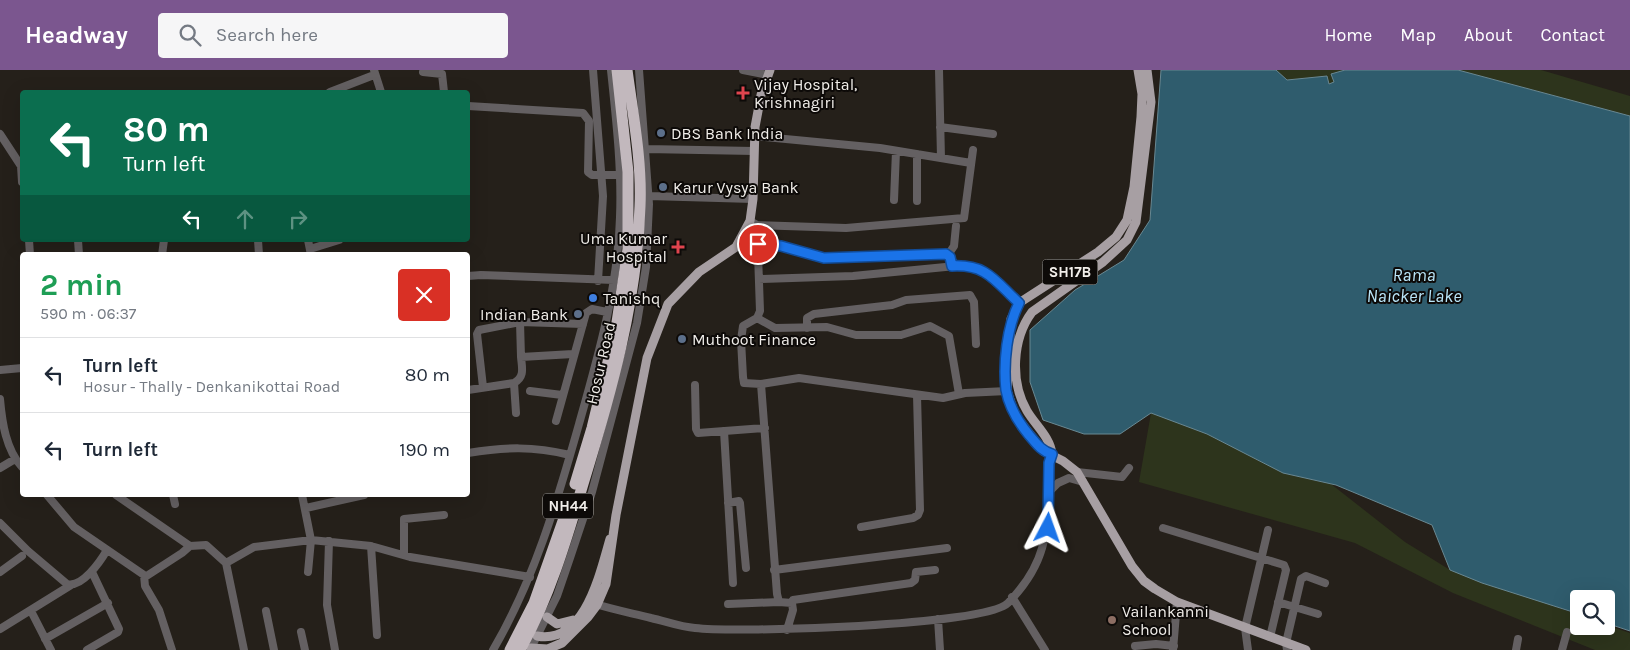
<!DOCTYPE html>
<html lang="en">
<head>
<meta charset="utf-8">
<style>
	body { margin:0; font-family:Karla,sans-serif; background:#f6f6f7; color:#1f2937; height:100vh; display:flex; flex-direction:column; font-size:19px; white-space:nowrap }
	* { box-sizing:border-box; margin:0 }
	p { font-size:16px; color:#747a83 }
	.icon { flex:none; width:28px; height:28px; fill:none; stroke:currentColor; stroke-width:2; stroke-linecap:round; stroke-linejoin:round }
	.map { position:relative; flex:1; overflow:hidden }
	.details { position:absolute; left:20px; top:182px; width:450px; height:245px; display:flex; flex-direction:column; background:#fff; border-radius:5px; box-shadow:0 5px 20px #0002 }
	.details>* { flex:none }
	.guide { position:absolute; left:20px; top:20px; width:450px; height:152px; border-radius:5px; box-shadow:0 5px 20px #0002; background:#0b6e4f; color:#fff; overflow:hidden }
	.fabs { position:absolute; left:1570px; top:520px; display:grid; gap:10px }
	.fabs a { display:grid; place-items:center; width:45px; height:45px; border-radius:5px; background:#fff; box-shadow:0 5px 20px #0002; font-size:25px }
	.pin { position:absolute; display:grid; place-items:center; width:42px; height:42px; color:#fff; margin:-21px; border:2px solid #fff; border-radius:50%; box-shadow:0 1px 5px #0007 }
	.me { position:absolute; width:55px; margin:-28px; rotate:4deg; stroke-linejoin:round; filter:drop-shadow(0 0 4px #0008) }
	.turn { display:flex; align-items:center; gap:18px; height:105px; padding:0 20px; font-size:22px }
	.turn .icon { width:65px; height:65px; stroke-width:2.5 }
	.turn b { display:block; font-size:35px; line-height:42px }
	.lanes { display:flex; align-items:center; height:48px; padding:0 20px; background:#0003; justify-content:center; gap:25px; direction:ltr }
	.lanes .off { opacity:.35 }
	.round { display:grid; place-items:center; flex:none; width:52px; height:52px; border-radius:5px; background:#f6f6f7 }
	.overview { display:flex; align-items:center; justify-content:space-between; height:85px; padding:0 20px }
	h1 { font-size:30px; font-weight:700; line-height:38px; color:#1e9e55 }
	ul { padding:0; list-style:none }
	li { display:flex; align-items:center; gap:15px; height:75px; padding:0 20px; border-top:1px solid #e0e1e3 }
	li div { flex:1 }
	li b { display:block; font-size:19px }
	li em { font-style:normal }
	header { display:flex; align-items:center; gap:30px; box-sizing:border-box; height:70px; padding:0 25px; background:#7b568f; color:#fff }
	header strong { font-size:24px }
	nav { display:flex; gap:28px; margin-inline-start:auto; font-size:18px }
	.search { width:350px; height:45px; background:#f6f6f7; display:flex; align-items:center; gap:12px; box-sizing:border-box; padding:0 18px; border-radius:5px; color:#747a83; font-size:19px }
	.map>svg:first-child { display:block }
</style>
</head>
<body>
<header>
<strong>Headway</strong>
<div class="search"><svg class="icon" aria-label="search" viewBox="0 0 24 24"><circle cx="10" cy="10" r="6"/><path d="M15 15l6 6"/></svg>Search here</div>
<nav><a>Home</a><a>Map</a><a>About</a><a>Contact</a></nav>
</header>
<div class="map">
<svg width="1630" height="580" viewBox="0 0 1630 580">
	<rect width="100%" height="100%" fill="#25201a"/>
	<path fill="#2d341c" d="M1276,0H1345L1331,4L1334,12L1329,14L1327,6L1287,10Z
		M1458,0H1541L1630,26V46Z
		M1151,343L1207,364L1283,403L1331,414L1405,472L1450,500L1579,545V556L1606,555L1630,563V580H1595L1453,523L1355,473L1139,412Z"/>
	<path fill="#2f5c6d" stroke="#698892" d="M1161,0H1276L1287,10L1327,6L1329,14L1334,12L1331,4L1345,0H1458L1630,46V561L1606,553V529H1579V544L1482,513L1450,500L1432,455L1336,415L1283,403L1207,364L1151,343L1120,364H1084L1043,350L1030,312V260L1075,220L1124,190L1150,150Z"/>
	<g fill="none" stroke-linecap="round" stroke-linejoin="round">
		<path stroke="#646062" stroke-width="8" d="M374,0L381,22
			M593,0L603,126L598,211
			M743,0L768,5
			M939,0L941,88
			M423,2L442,4L444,22
			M330,22L374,5
			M468,36L583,43L589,51L588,102L592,105H619
			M940,57L993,64
			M0,64L21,96L22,112
			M755,66L880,78L971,93
			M646,79L754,81
			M649,126L753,129
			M894,130L896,81
			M917,131V84
			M750,151L757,155L760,241L757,248L743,256L741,270L743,307L744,313L761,314L777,524L779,532L792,533L793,540L787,560
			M757,155L846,158L964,148L973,80
			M29,170L30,185
			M78,170L79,185
			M258,170L259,185
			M308,170L311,185
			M758,174L781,176L824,188L946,184L950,187L952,196
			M310,179L339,170
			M162,185L164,170
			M948,185L954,176L956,156
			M468,206L481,205L614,210
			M759,209L853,206L966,195L984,201L1019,233
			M757,248L775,258L827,257L856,265H901L930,256L949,266L959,324
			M520,252L521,287
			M807,258V248L814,244L892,235L906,230L970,225L974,232L976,274
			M0,300L22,298
			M514,313L516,343
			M761,314L799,308L943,328L965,323L1007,321
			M695,315L696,359L698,363L765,358
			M483,317L477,264L479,260L520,252L583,254
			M468,320L514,313C525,307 522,298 521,287L573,284
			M530,321L562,325
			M0,329C2,352 6,380 22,397
			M556,351L586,243L592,239L607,242
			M724,361L733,513
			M468,383C505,377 533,376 570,385
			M0,398L15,389
			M1077,402L1122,407L1129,398
			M1050,421L1058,413L1069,408L1083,412
			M47,425L74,457L144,505L145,516L159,540L172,580
			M116,425L190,476
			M173,425L175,434
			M302,425L311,470L308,502
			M728,433L739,431L740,433L746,498
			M306,438L364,425
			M0,453L28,481L67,514C82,518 100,492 107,480
			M861,457L913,448L918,445L920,440L917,325
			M1163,458L1284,495L1286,500L1270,567
			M329,471L327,535L335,580
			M371,476L377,565
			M404,485V449L444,445
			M226,493L254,477L311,470L371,476L410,487L530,507
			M774,500L947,478
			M0,502L22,486
			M145,507L182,483L190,476L206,475L226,493L244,580
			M1012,527L1045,580
			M1278,532L1318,544
			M592,533C611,539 631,543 651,548C665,551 680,557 695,558C737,563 985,556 1008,533C1054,486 1046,451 1049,393L1052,384
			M792,533L793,530L911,513L915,510L916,502L935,500
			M728,534L779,532
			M31,541L51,580
			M266,541L274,580
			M938,549L940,580
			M0,559L71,515
			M301,562L305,580
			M45,569L108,533
			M1135,576L1156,574L1174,576
			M87,580L118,562L119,559L92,502
			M493,580C534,510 557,432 579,354C598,287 618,218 620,147C622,99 616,48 611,0
			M530,580L557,526L570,488L592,422L637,253L646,197L649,134L639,0
			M1173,580L1177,532
			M1248,580L1245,558L1268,460
			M1287,580L1286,573L1301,509L1306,506L1325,513
			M1516,580L1518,569
			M1562,580L1567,562"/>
		<path stroke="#a79fa3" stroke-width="9" d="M1138,0L1142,24L1141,47L1134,117L1127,150L1116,167L1098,182L1019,233L1011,249L1007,321L1015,345L1043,381L1063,391L1077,402L1132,496L1144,511L1155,519L1177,532L1306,580
			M1052,384C1050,367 1036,356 1027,341C1010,312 1012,269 1032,242L1103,192L1127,170L1136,152L1151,32L1147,0
			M547,547L557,554L573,550
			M537,566C585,575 600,503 610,469
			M531,578L548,579L562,573L588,547L597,535L606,514L616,445L647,288L668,234L699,202L736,177L750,151L753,129L755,57L761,25L770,0"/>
		<path stroke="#c2b8bd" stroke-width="11" d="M575,414L592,358L616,259L628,179V102L617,0
			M510,580L534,533L569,434
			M520,580C549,528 566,471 583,414C611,323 637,232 640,136C642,91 633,45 627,0"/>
	</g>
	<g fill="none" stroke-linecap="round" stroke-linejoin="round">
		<g stroke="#114b97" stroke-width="12">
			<path id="route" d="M758,174L781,176L824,188L946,184L950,187L952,196C987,194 995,211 1019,233C1007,257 1003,293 1006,320C1009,336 1019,353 1029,365C1036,373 1041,381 1052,384L1049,393L1048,458"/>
		</g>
		<use href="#route" stroke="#1a73e8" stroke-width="9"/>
	</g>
	<g fill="#e0444e" stroke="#0d0a08" stroke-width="2">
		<path d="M740.5 15.5h5v5h5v5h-5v5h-5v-5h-5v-5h5z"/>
		<path d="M675.5 169.5h5v5h5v5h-5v5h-5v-5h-5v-5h5z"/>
	</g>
	<g fill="#5c6f8a" stroke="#0d0a08" stroke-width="2">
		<circle cx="661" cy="63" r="5"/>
		<circle cx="663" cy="117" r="5"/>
		<circle cx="578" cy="244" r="5"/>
		<circle cx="682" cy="269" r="5"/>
	</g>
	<circle fill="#3f7fe0" stroke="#0d0a08" stroke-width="2" cx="593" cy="228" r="5"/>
	<circle fill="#8d6e63" stroke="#0d0a08" stroke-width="2" cx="1112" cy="550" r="5"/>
	<g text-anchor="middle" stroke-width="4" stroke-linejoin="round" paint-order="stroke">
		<g fill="#0d0a08" stroke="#adaaa6" stroke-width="1">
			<rect x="1042.5" y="189.5" width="55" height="25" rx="4"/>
			<rect x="543" y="423.5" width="50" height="25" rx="4"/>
		</g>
		<g font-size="15" font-weight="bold" fill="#f1eeea">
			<text x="1070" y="207">SH17B</text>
			<text x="568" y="441">NH44</text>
		</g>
		<g font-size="16" fill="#f1eeea" stroke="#0d0a08" text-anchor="start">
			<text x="754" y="20">Vijay Hospital,<tspan x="754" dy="18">Krishnagiri</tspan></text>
			<text x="671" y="69">DBS Bank India</text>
			<text x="673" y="123">Karur Vysya Bank</text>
			<text x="667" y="174" text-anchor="end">Uma Kumar<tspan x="667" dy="18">Hospital</tspan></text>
			<text x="603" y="234">Tanishq</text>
			<text x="568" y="250" text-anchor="end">Indian Bank</text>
			<text x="692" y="275">Muthoot Finance</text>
			<text x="1122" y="547">Vailankanni<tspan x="1122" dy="18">School</tspan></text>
		</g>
		<g font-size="16" fill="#f1eeea" stroke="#0d0a08">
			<text transform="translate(600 293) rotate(-77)" y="6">Hosur Road</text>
		</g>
		<g font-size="18" font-style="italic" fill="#bae6f9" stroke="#0d0a08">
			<text x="1414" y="211">Rama<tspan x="1414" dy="21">Naicker Lake</tspan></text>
		</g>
	</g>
</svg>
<div class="fabs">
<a><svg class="icon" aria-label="search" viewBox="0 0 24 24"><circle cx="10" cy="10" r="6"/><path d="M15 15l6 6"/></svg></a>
</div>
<div class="pin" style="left:758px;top:174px;background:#d93025"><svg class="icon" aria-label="arrive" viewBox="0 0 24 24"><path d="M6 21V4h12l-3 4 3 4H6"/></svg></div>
<svg class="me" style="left:1048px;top:458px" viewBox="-20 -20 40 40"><path d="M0-17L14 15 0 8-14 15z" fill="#1a73e8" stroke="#fff" stroke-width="4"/></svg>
<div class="guide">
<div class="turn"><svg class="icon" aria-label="left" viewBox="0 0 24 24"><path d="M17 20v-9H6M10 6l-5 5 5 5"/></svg><div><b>80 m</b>Turn left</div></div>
<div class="lanes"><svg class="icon" aria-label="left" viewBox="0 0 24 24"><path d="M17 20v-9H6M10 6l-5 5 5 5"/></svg><svg class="icon off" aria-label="ahead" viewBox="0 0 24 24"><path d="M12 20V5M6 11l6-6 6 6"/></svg><svg class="icon off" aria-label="right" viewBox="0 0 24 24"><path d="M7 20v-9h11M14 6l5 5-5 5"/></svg></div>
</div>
<section class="details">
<div class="overview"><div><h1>2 min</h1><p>590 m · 06:37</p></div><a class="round" style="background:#d93025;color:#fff"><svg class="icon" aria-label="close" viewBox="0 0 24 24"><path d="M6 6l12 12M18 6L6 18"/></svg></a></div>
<ul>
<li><svg class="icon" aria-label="left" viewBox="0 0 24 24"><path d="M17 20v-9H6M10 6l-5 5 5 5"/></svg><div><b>Turn left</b><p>Hosur - Thally - Denkanikottai Road</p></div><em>80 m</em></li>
<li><svg class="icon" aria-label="left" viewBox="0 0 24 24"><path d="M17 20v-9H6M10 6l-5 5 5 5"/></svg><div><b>Turn left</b></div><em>190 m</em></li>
</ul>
</section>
</div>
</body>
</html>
